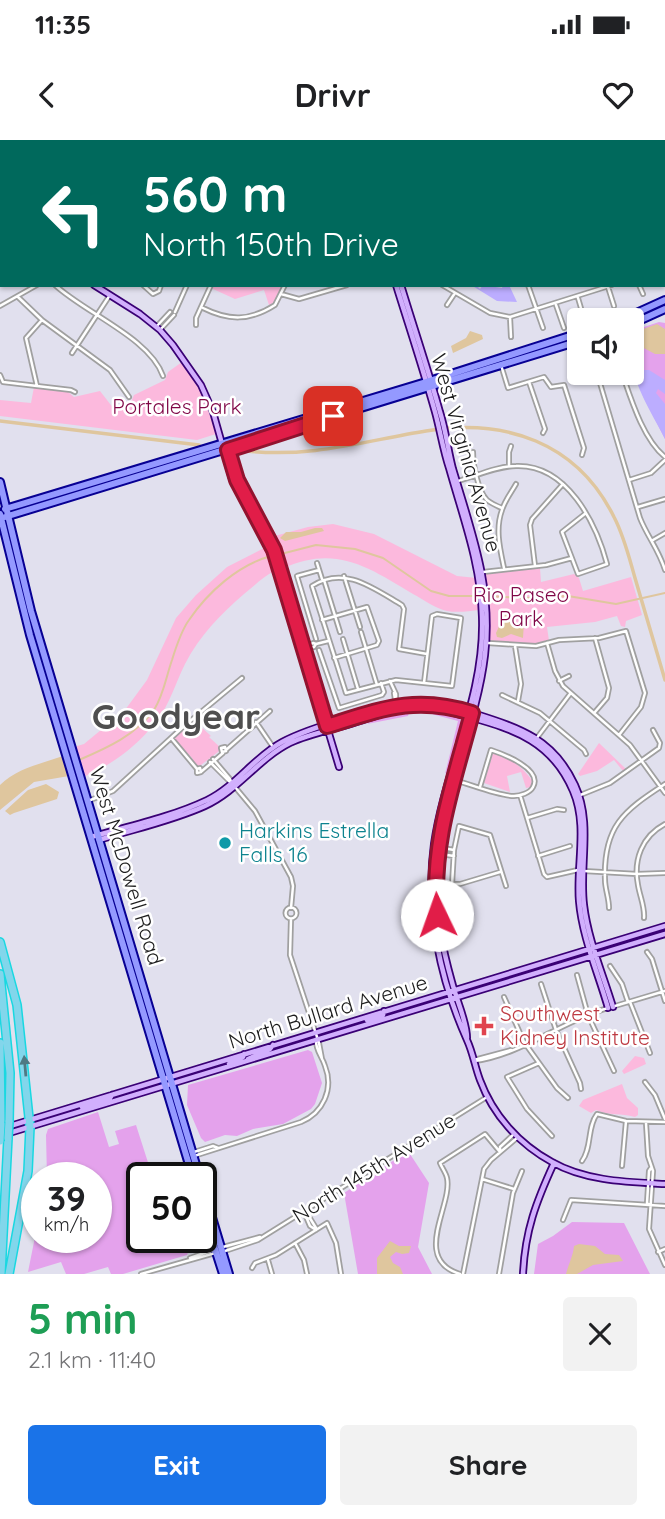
<!DOCTYPE html>
<html lang="en">
<head>
<meta charset="utf-8">
<style>
	body { margin:0; font-family:Quicksand,sans-serif; background:#f2f2f2; color:#202124; height:100vh; display:flex; flex-direction:column; font-size:26px; white-space:nowrap }
	* { box-sizing:border-box; margin:0 }
	p { font-size:23px; color:#757577 }
	.icon { flex:none; width:38px; height:38px; fill:none; stroke:currentColor; stroke-width:2; stroke-linecap:round; stroke-linejoin:round }
	.map { position:relative; height:1134px; overflow:hidden }
	.panel { display:flex; flex-direction:column; background:#fff; flex:1 }
	.panel>* { flex:none }
	.top-card { position:absolute; left:0px; top:0px; width:665px; height:147px; box-shadow:0 2px 5px #0004; background:#00695c; color:#fff; overflow:hidden }
	.fabs { position:absolute; left:567px; top:168px; display:grid; gap:14px }
	.fabs a { display:grid; place-items:center; width:77px; height:77px; border-radius:7px; background:#fff; box-shadow:0 2px 5px #0004; font-size:35px }
	.speed { position:absolute; left:21px; top:1022px; display:flex; gap:14px; font-size:35px; font-weight:700; text-align:center }
	.speed>* { display:grid; place-content:center; width:91px; height:91px; border-radius:50%; background:#fff; box-shadow:0 2px 5px #0004; line-height:1 }
	.speed small { font-size:18px; font-weight:400 }
	.speed .limit { border:4px solid #111; border-radius:10px; background:#fff; color:#111 }
	.pin { position:absolute; display:grid; place-items:center; width:60px; height:60px; color:#fff; margin:-30px; border-radius:14px; box-shadow:0 4px 10px #0006 }
	.me { position:absolute; width:77px; margin:-38px; rotate:357deg; stroke-linejoin:round; filter:drop-shadow(0 0 5px #0008) }
	.turn { display:flex; align-items:center; gap:24px; height:147px; padding:0 28px; font-size:32px }
	.turn .icon { width:91px; height:91px; stroke-width:2.5 }
	.turn b { display:block; font-size:49px; line-height:60px }
	.round { display:grid; place-items:center; flex:none; width:74px; height:74px; border-radius:7px; background:#f2f2f2 }
	.head { display:flex; align-items:center; justify-content:space-between; height:119px; padding:0 28px }
	h1 { font-size:42px; font-weight:800; line-height:52px; color:#1e9e55 }
	.action { display:flex; gap:14px; margin-top:auto; padding:14px 28px }
	.action a { flex:1; height:80px; border-radius:7px; background:#1a73e8; color:#fff; font-size:28px; font-weight:800; line-height:80px; text-align:center }
	.action a+a { background:#f2f2f2; color:#202124 }
	.status { display:flex; justify-content:space-between; align-items:center; height:49px; padding:0 35px; background:#fff; direction:ltr }
	.status svg { height:19px; fill:currentColor }
	header { display:flex; justify-content:space-between; align-items:center; height:91px; padding:0 28px; background:#fff; font-size:32px; font-weight:800 }
	.map>svg:first-child { display:block }
</style>
</head>
<body>
<div class="status"><b>11:35</b><svg viewBox="0 0 49 12"><path d="M0 12V9h3v3zM5 12V6h3v6zM10 12V3h3v9zM15 12V0h3v12zM26 1h20v11H26zM47 4h2v5h-2z"/></svg></div>
<header><svg class="icon" aria-label="back" viewBox="0 0 24 24"><path d="M15 5l-7 7 7 7"/></svg>Drivr<svg class="icon" aria-label="heart" viewBox="0 0 24 24"><path d="M12 20l-8-8c-3-5 5-10 8-4 3-6 11-1 8 4z"/></svg></header>
<div class="map">
<svg width="665" height="1134" viewBox="0 0 665 1134">
	<rect width="100%" height="100%" fill="#e1e0ee"/>
	<path fill="#e4a2ec" d="M659,182L665,183V299L643,256L632,224V191Z
		M407,570L437,572L460,579C463,585 460,599 454,602L451,626L445,634L458,581L428,573H409L408,576L367,584C378,576 396,578 407,570Z
		M308,910L312,912L322,943L315,964L311,969L283,984L253,989L237,996L225,995L205,1002L201,998L187,965L188,945Z
		M98,972L109,1007L119,1004L115,991L136,985L153,1038H142V1097H201V1090L206,1104L189,1110L187,1115L123,1134H111L108,1127L84,1134H66L61,1122L28,1132L37,1087V1097H96V1038H47L46,995L48,989Z
		M408,1011L429,1043L418,1107L432,1134H358L344,1053Z
		M572,1082L624,1083L650,1134H534L538,1104L553,1096Z"/>
	<path fill="#bcadff" d="M471,145H476L480,149L483,145L502,148L503,145H509L517,162L497,161Z
		M632,217L642,230H649L665,240V254L658,249L656,253L665,264V299C654,277 631,242 632,217Z"/>
	<path fill="#fcb9dd" d="M213,145H281L282,146L273,163L269,165L264,150L235,159L213,149Z
		M182,222L204,257L216,294L197,300L0,276V260L31,263L34,247L67,251L74,257L100,251L114,269L131,262L134,255L165,240L168,232Z
		M333,384L374,394L457,436L477,438L480,470C469,471 458,473 447,471C435,468 424,460 413,454C368,427 335,404 282,429L277,409L271,397L308,387Z
		M266,407L274,431C263,437 254,446 244,454C220,475 200,495 185,524C175,544 170,564 156,582C136,607 112,625 83,637L74,607L84,604L125,570L147,540L176,478L196,455L227,427Z
		M540,428L541,442L574,434L579,438L583,451L631,437L642,475L626,481L625,487L621,486L617,476L595,482L547,487L549,501L527,505L490,502L486,434Z
		M197,579L200,583L198,584L211,596L209,597L221,608L218,612L197,628L192,618L173,599Z
		M599,603L626,629L623,631L614,620L597,631L580,636L578,634Z
		M493,613C510,617 521,626 532,640L531,647L526,648L521,632L507,636L510,652L484,643Z
		M635,916L644,918L646,924L624,934L622,931Z
		M622,944L627,958L638,968V975L635,977C621,973 609,976 596,970L591,973L579,966L583,960Z"/>
	<path fill="#dfc69e" d="M657,184L665,189V214H655L640,206L636,208L632,217V193Z
		M470,191L482,195L483,199L453,213L451,206L466,198Z
		M315,388H322L324,391L285,401L280,398L286,392H301Z
		M505,474H510L514,487L524,482L523,498L511,494L502,498L497,497L496,493Z
		M63,616L69,636L34,642L0,670V645C17,628 41,624 63,616Z
		M46,644L59,652L57,659L14,673L10,675L5,671L28,650Z
		M390,1101L399,1106H411L409,1113L402,1114L396,1112L390,1117L393,1123L400,1127L403,1134H377V1118Z
		M579,1104L595,1106L605,1114L619,1115L623,1121L593,1125L577,1134H566C569,1123 573,1116 574,1106Z"/>
	<g fill="none" stroke-linecap="round" stroke-linejoin="round">
		<path stroke="#dfc69e" stroke-width="2" d="M277,415L316,405L355,409L383,418L431,451L449,456H481
			M486,456L527,458L568,456L616,464L665,453
			M79,620C107,608 136,595 154,570C164,554 166,537 172,520C176,507 181,491 189,480C208,452 238,425 271,416"/>
		<path stroke="#dfc69e" stroke-width="3.5" d="M0,281L199,305
			M247,311C311,318 364,301 426,291C505,278 577,302 614,377C624,396 629,417 635,438C645,472 655,506 665,540"/>
		<g stroke="#a0a0a0" stroke-width="6">
			<path id="street" d="M92,0L95,2
				M133,0L134,2
				M221,0L222,2
				M316,0L317,2
				M531,0V2
				M567,0V2
				M47,2V0
				M177,2L179,0
				M403,2V0
				M472,2V0
				M622,2L623,0
				M0,35L2,40
				M663,106L665,103
				M663,128L665,129
				M55,145C85,173 150,198 163,236
				M143,145L153,154L159,151L161,145
				M442,145L490,173L510,177L612,145
				M528,145L543,188
				M639,145L643,154
				M608,147L614,166
				M281,154L299,159L347,145
				M18,157L42,180L110,230L129,257
				M578,158L583,175
				M447,165L455,153
				M556,165L564,188
				M0,166L37,145
				M203,168C229,181 250,181 275,165L285,145
				M175,172L187,145
				M510,177L511,197
				M196,185V178L211,145
				M156,187L170,172
				M160,190L174,175
				M72,213L110,155
				M501,225L508,248L544,237L551,247L564,245L584,308L582,315
				M597,233L640,378C647,396 659,410 665,430
				M622,233C631,259 643,299 665,317
				M0,235L3,242L71,250L75,252
				M529,242L545,289L543,293
				M37,246L26,198L42,180
				M473,312C473,325 478,351 487,360C492,364 497,366 502,368
				M509,326V312L511,306
				M629,340L651,333L665,320
				M458,341C476,336 497,326 516,326C567,324 596,383 607,424L578,434L562,392L586,373
				M638,367L665,359
				M653,400L665,393
				M317,423L322,439
				M535,426L530,385L532,379L563,344
				M504,428C500,409 495,389 502,370C505,360 511,353 516,344
				M483,432L546,425L572,418
				M344,436L360,487
				M324,440L340,492
				M322,480L367,467L379,501L377,505L334,518
				M361,492L377,545
				M316,499L297,436L319,430
				M343,499L358,549
				M313,503L316,504L314,507L304,508Z
				M488,503L536,506L559,500L599,498L626,491L645,553L641,567L619,595
				M547,503L555,531L563,546L630,605L665,653
				M316,504L328,501
				M515,506L521,544L518,561
				M319,510L339,568L382,555L384,552L381,543
				M390,541L396,554V566
				M559,541L569,536
				M424,543L432,476L437,474L461,478L452,546L396,540L346,553L312,446C344,425 373,448 402,465L404,469L399,509L427,514
				M394,553L396,566
				M502,555L540,573L584,610L586,614
				M595,572L607,558L609,548L595,498
				M256,582L273,607
				M172,599L197,629
				M536,599L570,554
				M225,607L226,611L222,612L221,608Z
				M226,610L270,571
				M213,619L230,639L232,644
				M210,622L232,644
				M197,629L200,628L201,632L197,633Z
				M202,631L223,613
				M454,640C470,644 498,656 514,656C520,656 530,653 533,647C543,629 503,614 491,610L480,647
				M235,647L255,671L291,737L293,746L291,768
				M520,655L544,734L547,737L578,730
				M578,656L610,643L659,608L660,603L653,590
				M88,661L113,651L183,587L242,538
				M527,678L557,669L564,670
				M437,707L454,710
				M440,714L454,716
				M538,716L570,706
				M584,731L637,734L665,733
				M436,744H460L500,732
				M452,745L454,710L459,686L490,695L506,746
				M285.5 773a5.5 5.5 0 1 1 11 0a5.5 5.5 0 1 1-11 0Z
				M609,768C609,758 605,749 605,740C603,687 623,671 665,644
				M644,778C645,767 640,757 638,745C633,720 642,696 665,684
				M291,779L290,815L319,903L322,919
				M647,812L652,819L665,861
				M610,826L622,844L628,862
				M577,835L588,875L614,931
				M541,844L556,890L580,943L581,949
				M504,857L524,902L557,948L568,958
				M630,862L650,913
				M615,866L665,851
				M474,920L511,910
				M475,921C523,914 562,881 608,868
				M539,923L507,937L527,969L552,996
				M645,942L655,955L665,979
				M646,983L648,1016L653,1031L649,1089L665,1125
				M194,1012L213,1006L218,1008
				M500,1012V1007L514,994
				M194,1016L301,982C323,973 334,949 325,926C322,916 315,910 316,899
				M582,1021C592,1008 587,987 597,974L626,981L665,982
				M622,1026L626,981
				M482,1039L514,1049
				M649,1065L647,1063L649,1031L651,1028
				M304,1072L310,1086L316,1090
				M304,1072L308,1075L316,1088
				M563,1080L571,1060L665,1066
				M295,1103L304,1120L307,1134
				M223,1107L260,1097
				M225,1111L258,1100L487,957
				M658,1112L665,1109
				M190,1118L213,1110
				M268,1120L272,1134
				M252,1128L255,1123L276,1115L327,1083L336,1103L341,1134
				M141,1134L215,1113
				M460,1134C411,1119 453,1065 447,1038C446,1033 442,1028 440,1023L485,994L500,1012
				M463,1134L484,1029L491,1020L518,997
				M499,1134L513,1053L522,1031"/>
		</g>
		<g stroke="#3a0075" stroke-width="8">
			<path id="secondary" d="M346,0V2
				M351,0V2
				M22,2V0
				M0,66H2
				M94,145L140,174L160,190L173,205L201,245L213,272L232,339L270,411L323,587
				M396,145C409,187 423,229 435,272C440,290 443,310 449,328C463,378 481,425 482,477C485,556 445,628 434,704C425,770 440,840 467,900C473,913 475,927 480,940C493,975 519,1004 552,1022C585,1041 627,1042 665,1044
				M401,145C414,188 428,229 440,272C446,291 448,310 453,329C472,393 493,447 485,515C476,591 437,661 436,737C435,773 442,807 452,842C456,859 467,881 467,898
				M225,307L239,344L274,410L339,627
				M91,697C129,686 171,677 207,660C236,646 254,617 282,602C308,588 390,563 419,563C438,563 457,568 476,574C520,588 554,599 575,645C593,684 579,724 584,765C588,799 603,834 613,867
				M99,700C134,689 172,681 205,666C238,651 258,619 290,603C309,594 331,590 351,584C371,578 391,569 412,568C432,567 450,572 469,577C516,590 552,602 573,651C588,686 576,724 579,761C582,797 598,833 608,868
				M367,880L383,875L384,871
				M248,919L270,909L273,905
				M229,924L243,917L244,914
				M82,967L110,958L112,955
				M10,986L665,786
				M6,994L665,794
				M523,1134C525,1091 536,1062 554,1023"/>
		</g>
		<g stroke="#080093" stroke-width="10">
			<path id="primary" d="M621,180L665,160
				M632,184L665,169
				M0,342L31,471L200,1038
				M5,369L426,242L579,193
				M0,374L30,495L193,1038
				M5,377L579,201
				M201,1041L229,1134
				M201,1065L223,1134"/>
		</g>
		<g stroke="#19d8e1" stroke-width="10">
			<path id="highway" d="M0,802L17,865L30,987L28,1031L9,1134
				M0,834L10,933L9,982
				M0,903L1,984
				M1,1134L8,998"/>
		</g>
		<use href="#street" stroke="#fff" stroke-width="2.5"/>
		<use href="#secondary" stroke="#d1affd" stroke-width="4.5"/>
		<use href="#primary" stroke="#9499ff" stroke-width="6"/>
		<use href="#highway" stroke="#82d6eb" stroke-width="7"/>
		<g stroke="#19d8e1" stroke-width="10" stroke-linecap="butt">
			<path id="highway-bridge" d="M8,998L9,982
				M0,1001L1,984"/>
		</g>
		<use href="#highway-bridge" stroke="#82d6eb" stroke-width="7"/>
	</g>
	<defs><path id="oneway-solid" d="M-6-.8H1V-3.2L6.5 0L1 3.2V.8H-6Z" transform="scale(1.75)"/></defs>
	<use fill="#4f7984" href="#oneway-solid" transform="translate(25 926) rotate(-95)"/>
	<g fill="none" stroke-linecap="round" stroke-linejoin="round">
		<g stroke="#92132f" stroke-width="18">
			<path id="route" d="M333,276L228,310L237,340L274,410L327,586C382,569 415,555 472,573C454,642 431,702 437,775"/>
		</g>
		<use href="#route" stroke="#e11d48" stroke-width="12"/>
	</g>
	<circle fill="#0f9aa8" stroke="#fff" stroke-width="2.5" cx="225" cy="703" r="7"/>
	<path fill="#e0444e" stroke="#fff" stroke-width="2.5" d="M480.5 875.5h7v7h7v7h-7v7h-7v-7h-7v-7h7z"/>
	<g text-anchor="middle" stroke-width="5" stroke-linejoin="round" paint-order="stroke">
		<g font-size="21" fill="#7f0546" stroke="#fff">
			<text x="177" y="274">Portales Park</text>
			<text x="521" y="462">Rio Paseo<tspan x="521" dy="24">Park</tspan></text>
		</g>
		<g font-size="21" fill="#1c1c1c" stroke="#fff">
			<text transform="translate(466 313) rotate(74)" y="7">West Virginia Avenue</text>
			<text transform="translate(126 726) rotate(73)" y="7">West McDowell Road</text>
			<text transform="translate(328 872) rotate(-17)" y="7">North Bullard Avenue</text>
			<text transform="translate(374 1028) rotate(-32)" y="7">North 145th Avenue</text>
		</g>
		<g font-size="21" fill="#0d838f" stroke="#fff" text-anchor="start">
			<text x="239" y="698">Harkins Estrella<tspan x="239" dy="24">Falls 16</tspan></text>
		</g>
		<g font-size="21" fill="#be3a42" stroke="#fff" text-anchor="start">
			<text x="500" y="881">Southwest<tspan x="500" dy="24">Kidney Institute</tspan></text>
		</g>
		<g font-size="35" font-weight="bold" fill="#4f4f4f" stroke="#fff">
			<text x="176" y="589">Goodyear</text>
		</g>
	</g>
</svg>
<div class="fabs">
<a><svg class="icon" aria-label="sound" viewBox="0 0 24 24"><path d="M4 9h4l5-4v14l-5-4H4zM17 9q2 3 0 6"/></svg></a>
</div>
<div class="speed"><div>39<small>km/h</small></div><div class="limit">50</div></div>
<div class="pin" style="left:333px;top:276px;background:#d93025"><svg class="icon" aria-label="arrive" viewBox="0 0 24 24"><path d="M6 21V4h12l-3 4 3 4H6"/></svg></div>
<svg class="me" style="left:437px;top:775px" viewBox="-20 -20 40 40"><circle r="19" fill="#fff"/><path d="M0-13L10 11 0 6-10 11z" fill="#e11d48"/></svg>
<div class="top-card">
<div class="turn"><svg class="icon" aria-label="left" viewBox="0 0 24 24"><path d="M17 20v-9H6M10 6l-5 5 5 5"/></svg><div><b>560 m</b>North 150th Drive</div></div>
</div>
</div>
<section class="panel">
<div class="head"><div><h1>5 min</h1><p>2.1 km · 11:40</p></div><a class="round"><svg class="icon" aria-label="close" viewBox="0 0 24 24"><path d="M6 6l12 12M18 6L6 18"/></svg></a></div>
<div class="action"><a>Exit</a><a>Share</a></div>
</section>
</body>
</html>
